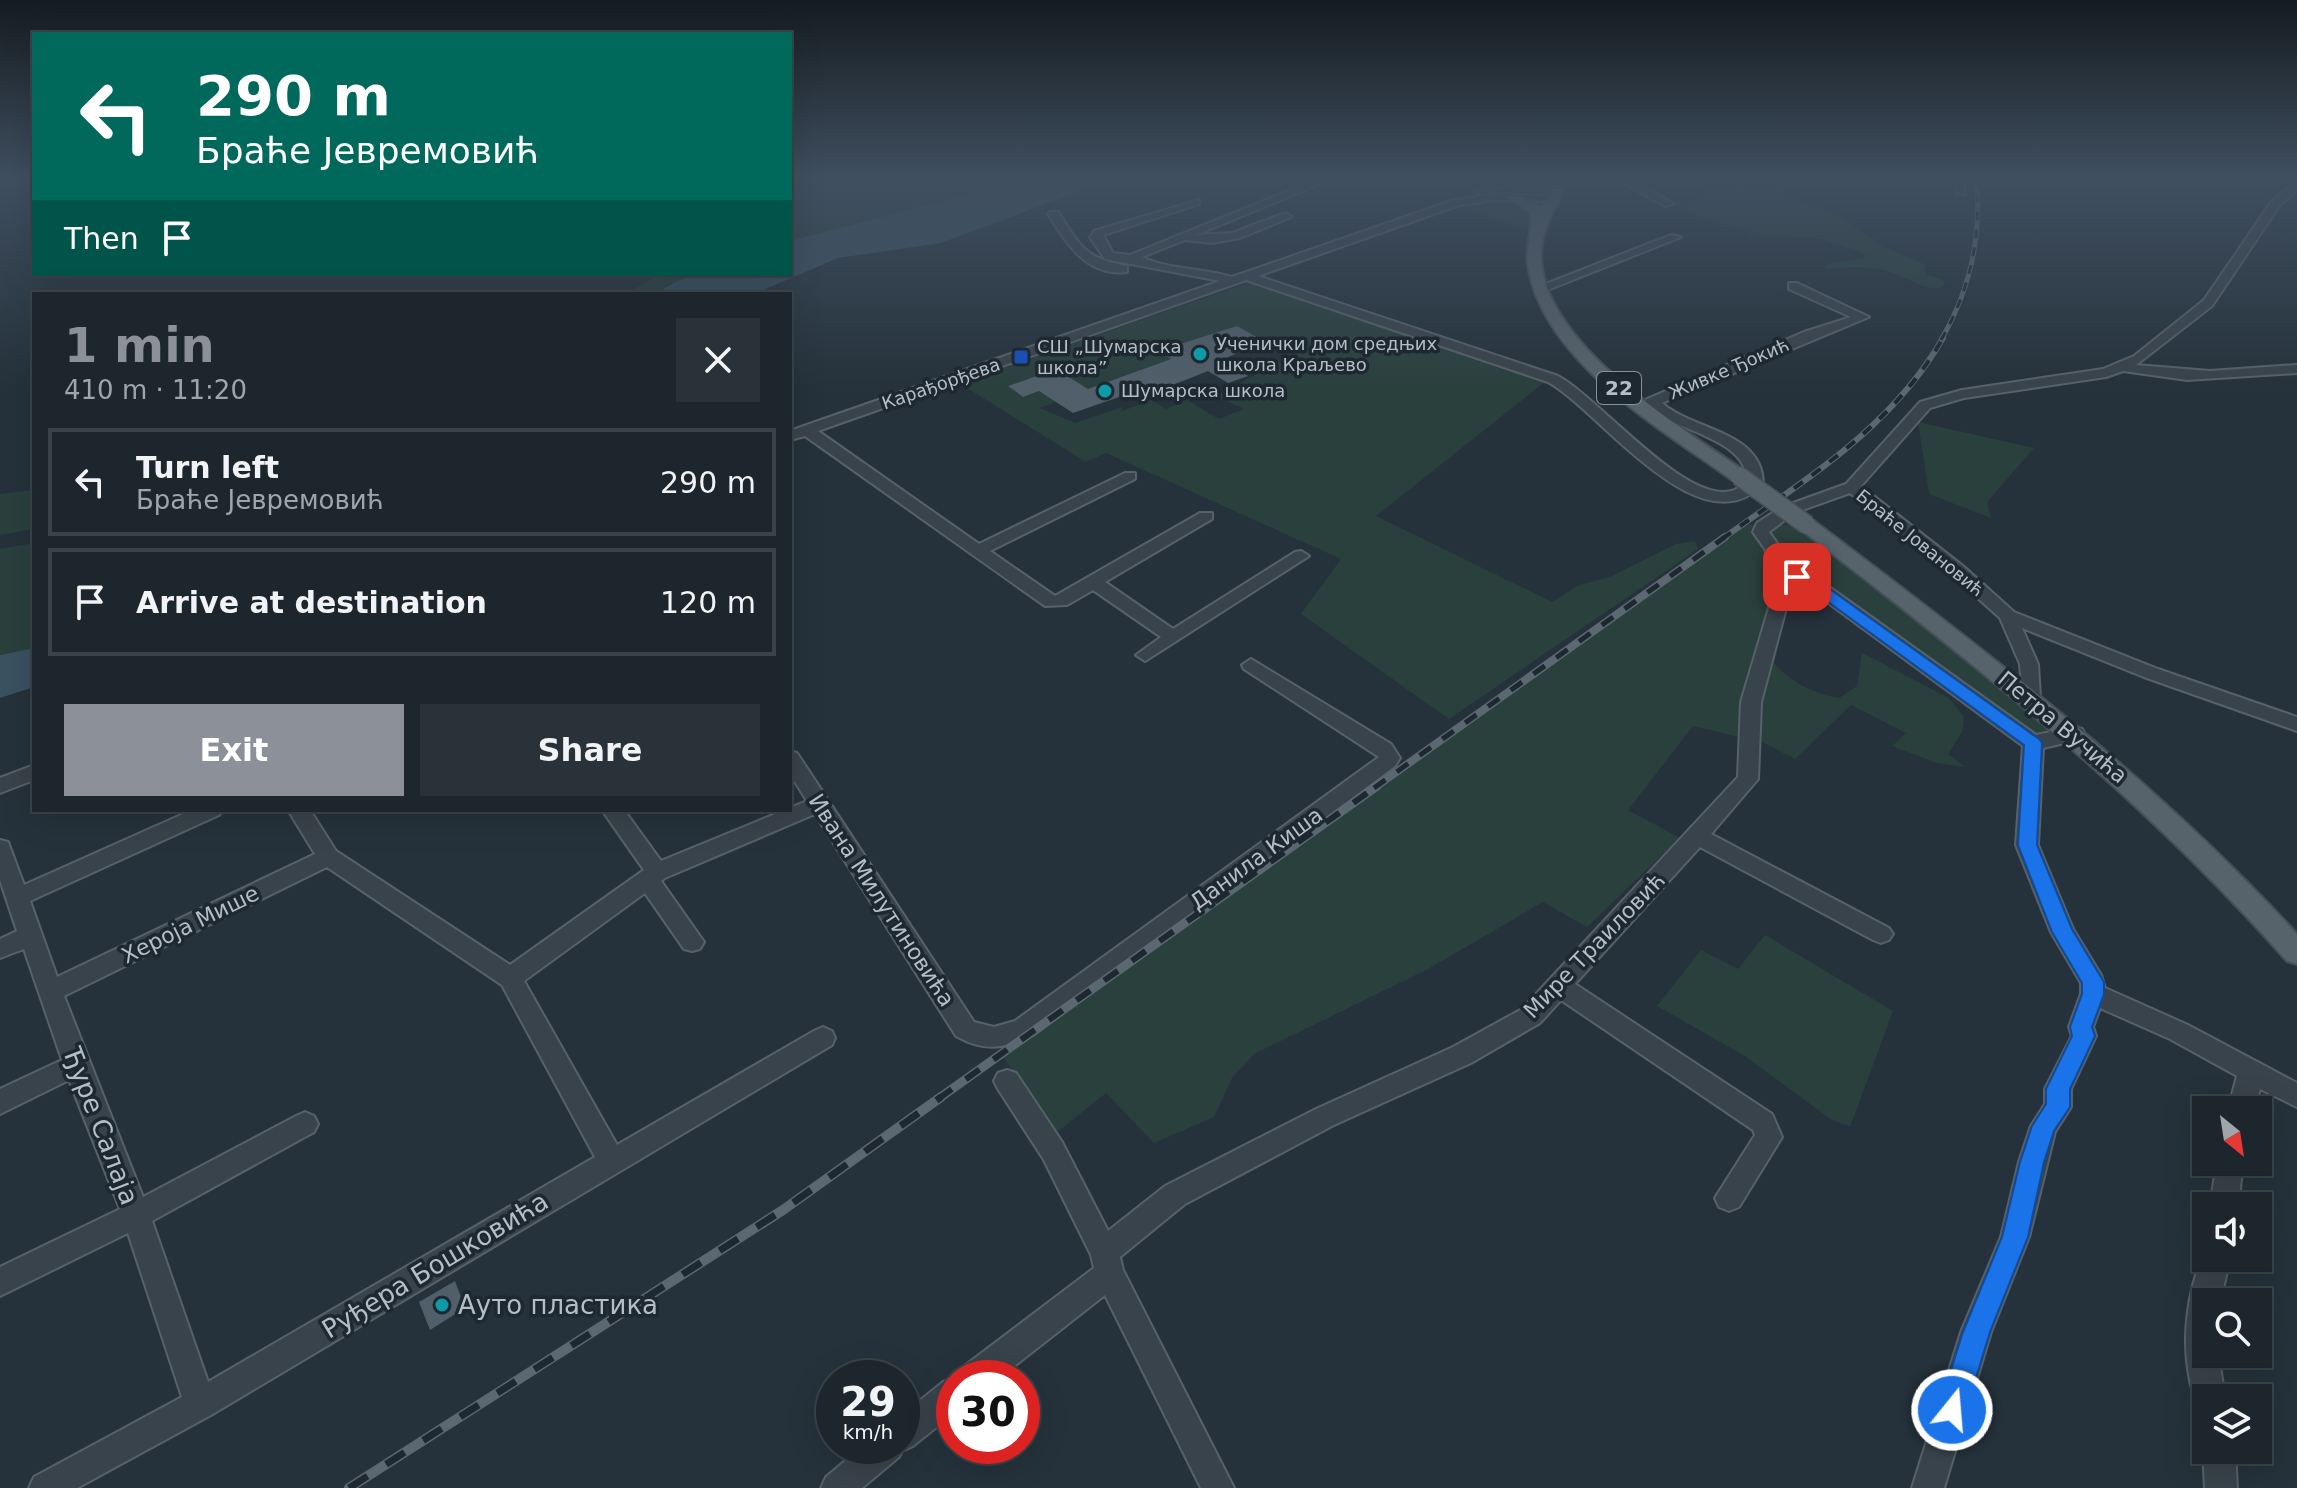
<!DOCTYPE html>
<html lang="en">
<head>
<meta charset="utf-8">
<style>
	body { margin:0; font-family:"DejaVu Sans",sans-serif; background:#293238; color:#f1f3f6; height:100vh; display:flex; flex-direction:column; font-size:30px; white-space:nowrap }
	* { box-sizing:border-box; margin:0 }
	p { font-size:26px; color:#a0a5a9 }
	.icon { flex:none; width:44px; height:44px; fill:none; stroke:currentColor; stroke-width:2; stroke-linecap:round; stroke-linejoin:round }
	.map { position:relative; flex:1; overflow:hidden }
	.sheet { position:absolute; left:32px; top:292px; width:760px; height:520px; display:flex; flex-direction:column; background:#1c262c; border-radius:0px; box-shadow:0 8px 32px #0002,0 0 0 2px #3a4348 }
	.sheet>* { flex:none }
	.top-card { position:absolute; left:32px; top:32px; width:760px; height:244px; border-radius:0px; box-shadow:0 8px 32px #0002,0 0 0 2px #3a4348; background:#00695c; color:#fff; overflow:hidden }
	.needle { width:52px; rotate:150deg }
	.fabs { position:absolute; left:2192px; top:1096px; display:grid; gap:16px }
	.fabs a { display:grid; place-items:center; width:80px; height:80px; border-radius:0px; background:#1c262c; box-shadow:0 8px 32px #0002,0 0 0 2px #3a4348; font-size:40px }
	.speed { position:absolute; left:816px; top:1360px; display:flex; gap:16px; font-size:40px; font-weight:700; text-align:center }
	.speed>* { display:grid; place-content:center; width:104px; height:104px; border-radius:50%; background:#1c262c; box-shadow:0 8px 32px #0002,0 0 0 2px #3a4348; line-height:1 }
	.speed small { font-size:20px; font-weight:400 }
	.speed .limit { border:12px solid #d22; background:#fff; color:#111 }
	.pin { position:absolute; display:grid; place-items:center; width:68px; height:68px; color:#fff; margin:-34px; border-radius:16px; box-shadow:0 4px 12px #0006 }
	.me { position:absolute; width:88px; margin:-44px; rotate:17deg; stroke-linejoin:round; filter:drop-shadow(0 0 6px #0008) }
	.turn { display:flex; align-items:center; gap:28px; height:168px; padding:0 32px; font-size:36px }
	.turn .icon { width:104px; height:104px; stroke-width:2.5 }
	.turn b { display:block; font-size:56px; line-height:68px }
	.then { display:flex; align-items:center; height:76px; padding:0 32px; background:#0003; gap:16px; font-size:30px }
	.round { display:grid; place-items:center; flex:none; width:84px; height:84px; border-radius:0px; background:#293238 }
	.head { display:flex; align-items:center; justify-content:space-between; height:136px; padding:0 32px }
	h1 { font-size:48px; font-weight:600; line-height:60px; color:#8c9099 }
	.primary-button { display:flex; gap:16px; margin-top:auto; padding:16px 32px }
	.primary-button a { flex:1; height:92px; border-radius:0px; background:#8c9099; color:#fff; font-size:32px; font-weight:600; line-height:92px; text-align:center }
	.primary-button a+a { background:#293238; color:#f1f3f6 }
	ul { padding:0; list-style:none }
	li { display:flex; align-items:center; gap:24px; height:108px; margin:0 16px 12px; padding:0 16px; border:4px solid #3a4348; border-radius:0px }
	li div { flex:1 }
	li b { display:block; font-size:30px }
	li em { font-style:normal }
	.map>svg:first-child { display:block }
</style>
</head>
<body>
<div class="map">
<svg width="2297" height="1488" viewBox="0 0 2297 1488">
	<rect width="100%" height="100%" fill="#25323b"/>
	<path fill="#2a403d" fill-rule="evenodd" d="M818,180H1024L790,241V193Z
		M1514,180H1564L1538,236L1453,203Z
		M1705,180L1713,188L1725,190L1743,188L1767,192L1777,187L1772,180H1779L1787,186L1784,196L1836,214L1884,247L1926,265L1924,270L1927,275L1945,281L1943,287C1924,292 1906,276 1887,271C1869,266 1846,267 1828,269L1825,267L1827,264L1864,258L1865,253L1817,238L1751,236L1749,231L1718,224L1679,208L1703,198L1710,184Z
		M660,274H702L667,285L657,294H626Z
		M1255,281L1550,378L1376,516L1552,602L1577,586L1612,576L1676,544L1695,541L1698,549L1449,719L1301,614L1341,559L1106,453L1086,462L959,383ZM1236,327L1265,342L1304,336L1311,344L1217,396L1244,409L1219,419L1187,400L1166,409L1151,400L1120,412L1123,407L1075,423L1040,408L1058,401L1042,390L1023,397L1008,386L1056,369L1083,391L1171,359L1160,351Z
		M1918,422L2034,448L1987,502L1991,518L1929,494Z
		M34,490V529L0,535V494Z
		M1746,524L1807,525L2075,734L2033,743L1826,593L1784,573L1765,653C1786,679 1807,692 1839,698L1857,686L1862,653L1949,698L1964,717L1962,732L1948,754L1965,767L1937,763L1892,746L1906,733L1851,705L1795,759L1764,743L1693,726L1628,810L1680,838L1587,927L1543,902L1428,969L1254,1054L1232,1078L1214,1117L1154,1143L1106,1093L1056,1133L1001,1054Z
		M34,543V648L0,655V549Z
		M1765,935L1893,1011L1850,1127L1829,1118L1745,1056L1657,1006L1701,950L1738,969Z"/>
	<path fill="#3a5161" d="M1024,180H1109L941,243L838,258L754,294H657C690,264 748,274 790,274V241Z
		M34,648V687L0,698V655Z"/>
	<path fill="#505f69" d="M1237,326L1265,342L1221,360L1248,376L1228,383L1208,371L1155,392L1148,387L1073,413L1039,391L1023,397L1008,386L1056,369L1088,389L1171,359L1158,351Z
		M455,1281L465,1308L430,1330L419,1302Z"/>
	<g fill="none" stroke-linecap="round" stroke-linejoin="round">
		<g stroke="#576169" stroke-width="4">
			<path id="minor" d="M1315,180H1330L1196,235L1232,233L1285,213L1291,216L1289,218L1240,238L1212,243L1185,240L1142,257C1169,270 1203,268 1232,277L1451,201L1492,194L1558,196L1559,198L1554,201L1492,200L1457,206L1258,276L1558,376C1599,398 1684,503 1731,491C1736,490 1743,485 1747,482C1748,436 1671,433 1645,402L1647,399L1804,332L1851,317L1789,289V283H1797L1869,317L1662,403C1694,431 1763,431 1763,484C1700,551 1599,410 1548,382L1246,280L818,431L979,544L1125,473H1135V479L990,551L1055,596L1200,513H1212V519L1105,582L1173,629L1295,552L1301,551L1309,556L1145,661L1136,655L1161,637L1093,590L1067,605L1045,606L805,436L790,440V431L801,427L1220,281L1105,259L1090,237L1094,231L1199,200V204L1103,235L1113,253L1130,255Z
				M1504,180H1519L1484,194L1475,192Z
				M1618,180H1631L1674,204L1665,206Z
				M1954,180H1964L1965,194H1957Z
				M2297,181V190L2280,205L2212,306L2136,365L2210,371L2297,365V373L2187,380L2123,371L2106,377L1964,398L1930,408L1861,486L1963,566L2014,612L2158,669L2297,717V731L2144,677L2022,628L2038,664L2040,698L2030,704L2023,702L2020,664L2000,618L1951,574L1850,493L1794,513L1769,532L1781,549L1788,569L1811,576L1832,589L2036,735L2075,727L2082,729L2085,734L2082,739L2043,748L2038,845L2073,929L2101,975L2105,988L2188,1025L2297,1083V1107L2260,1089L2254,1110H2228L2237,1076L2170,1039L2100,1008L2093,1027L2096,1036L2071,1089V1107L2055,1132L2029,1237L1991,1332L1944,1488H1912L1961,1332L2001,1237L2019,1162L2031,1126L2045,1104V1089L2072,1036L2069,1027L2081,994V983L2051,932L2016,845L2023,746L1820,597L1793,582L1761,702L1758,779L1711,834L1889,928L1893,934L1889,940L1881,943L1873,940L1700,847L1575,984L1772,1114L1782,1137L1739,1207L1729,1211L1719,1207L1715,1198L1755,1135L1753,1130L1561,1000L1540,1023L1471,1063L1334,1125L1185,1204L1120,1257L1123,1270L1234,1488H1201L1105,1295L999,1378H959L963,1367L1094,1268L1091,1255L1044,1160L998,1089L994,1081L998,1073L1007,1070L1016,1073L1062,1142L1108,1231L1165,1186L1316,1109L1453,1047L1522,1009L1738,777L1741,702L1776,584L1765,549L1753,532L1757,523L1782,507L1846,484L1920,402L1962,390L2103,369L2134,356L2204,300L2272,201Z
				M1050,212H1058C1081,247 1084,258 1127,266V272C1087,277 1067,244 1048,214Z
				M1671,235L1681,237L1545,291L1535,288Z
				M1251,659L1391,744L1400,758L1395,766L1033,1035C1005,1049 984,1052 956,1036L815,814L665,878L661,881L704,942L700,949L692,951L684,949L645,893L524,981L617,1145L814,1031L823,1027L832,1031L835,1038L832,1045L211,1415L77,1488H29L34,1477L182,1397L128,1233L0,1296V1267L120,1209L69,1080L0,1114V1089L62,1060L24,949L0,958V939L17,931L0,880V840L8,842L24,885L192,810H223L219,815L30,901L57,977L315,854L288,810H310L336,851L510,965L644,870L602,810H624L661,861L807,801L790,774V751L797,753L974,1022L994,1027L1015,1021L1379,757L1244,669L1242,665ZM327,867L502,985L595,1157L208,1382L152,1221L314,1132L318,1124L314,1116L305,1112L296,1116L143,1197L64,996Z
				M34,765V780L0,793V778Z
				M2217,1162H2243L2238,1206H2210Z
				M2206,1248V1258H2230L2220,1302H2206V1354H2218L2225,1398H2206V1412L2199,1409C2178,1359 2184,1297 2206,1248Z
				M955,1378L954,1413L913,1446L902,1451L899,1457L862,1488H821L826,1477L863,1446H902V1415L943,1382Z
				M2206,1443V1450H2235L2237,1488H2205L2203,1450Z"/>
		</g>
		<g stroke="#454f57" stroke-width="4">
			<path id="major" d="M1558,180H1570C1558,203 1542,227 1541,254C1540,343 1681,427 1746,472L1748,476L1746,480H1732C1660,428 1543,361 1528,266C1525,246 1534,230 1530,211L1505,197L1517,194L1542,208Z
				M1807,519L1814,521C1984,649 2152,777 2297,934V964L2287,961C2141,796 1974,663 1800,529L1797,525L1800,521Z"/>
		</g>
		<use href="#minor" fill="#39434b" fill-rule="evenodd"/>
		<use href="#major" fill="#57636b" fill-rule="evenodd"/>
		<g stroke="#5b6872" stroke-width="5">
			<path id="rail-far4" d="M1941,340C1970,290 1982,236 1976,180"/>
		</g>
		<g stroke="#5b6872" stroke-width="6">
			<path id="rail-far3" d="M1722,539C1804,480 1891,429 1943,338"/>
		</g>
		<g stroke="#5b6872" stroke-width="8">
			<path id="rail-far2" d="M1374,788L1725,537"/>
		</g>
		<g stroke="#5b6872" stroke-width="9">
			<path id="rail-far1" d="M938,1099L1377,786"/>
		</g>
		<g stroke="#5b6872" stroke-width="10">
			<path id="rail" d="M349,1488L783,1210L941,1097"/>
		</g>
		<use href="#rail-far4" stroke="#1e2830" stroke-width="3" stroke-dasharray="9" stroke-linecap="butt"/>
		<use href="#rail-far3" stroke="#1e2830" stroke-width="4" stroke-dasharray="11" stroke-linecap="butt"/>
		<use href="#rail-far2" stroke="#1e2830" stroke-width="5" stroke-dasharray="14" stroke-linecap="butt"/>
		<use href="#rail-far1" stroke="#1e2830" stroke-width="6" stroke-dasharray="17" stroke-linecap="butt"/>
		<use href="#rail" stroke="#1e2830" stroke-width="7" stroke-dasharray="22" stroke-linecap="butt"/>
		<g stroke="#454f57" stroke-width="21" stroke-linecap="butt">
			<path id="major-bridge" d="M1739,476L1807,525"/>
		</g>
		<use href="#major-bridge" stroke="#57636b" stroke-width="18"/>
	</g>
	<linearGradient id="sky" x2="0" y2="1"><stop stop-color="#141c20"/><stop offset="0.46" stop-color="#404f60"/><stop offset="1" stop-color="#404f60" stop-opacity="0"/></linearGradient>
	<rect width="2297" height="388" fill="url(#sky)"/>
	<path fill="#1a73e8" stroke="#114b97" stroke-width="2" d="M1797,572L1831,590L2039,739L2042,743L2037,845L2072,929L2104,982V994L2092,1027L2095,1036L2070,1089V1107L2054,1131L2044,1162L2028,1237L1990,1332L1966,1410L1962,1420L1952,1424L1942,1420L1938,1410L1963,1332L2002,1237L2020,1162L2032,1126L2046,1104V1089L2072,1036L2070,1027L2082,994V983L2052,932L2018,845L2024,745L1820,596L1791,580V573Z"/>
	<g fill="#0f9aa8" stroke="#1e2830" stroke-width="3">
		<circle cx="1200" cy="354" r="8"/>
		<circle cx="1105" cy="391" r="8"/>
		<circle cx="442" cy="1305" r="8"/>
	</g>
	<rect fill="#1a4fb4" stroke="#1e2830" stroke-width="3" x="1013" y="349" width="16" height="16" rx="4"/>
	<g text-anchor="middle" stroke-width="7" stroke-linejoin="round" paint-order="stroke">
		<g font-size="18" fill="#b4bec7" stroke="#1e2830" text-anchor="start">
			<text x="1216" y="350">Ученички дом средњих<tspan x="1216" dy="21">школа Краљево</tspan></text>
			<text x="1037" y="353">СШ „Шумарска<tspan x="1037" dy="21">школа”</tspan></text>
			<text x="1121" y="397">Шумарска школа</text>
		</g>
		<g font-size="18" fill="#b4bec7" stroke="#1e2830">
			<text transform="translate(1729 369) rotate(-23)" y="6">Живке Ђокић</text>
			<text transform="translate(941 384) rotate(-19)" y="6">Карађорђева</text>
			<text transform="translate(1920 543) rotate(39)" y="6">Браће Јовановић</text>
		</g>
		<rect fill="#1e2830" stroke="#87919a" stroke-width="2" x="1597" y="372" width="44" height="32" rx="6"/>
		<g font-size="20" font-weight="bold" fill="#b4bec7">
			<text x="1619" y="395">22</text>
		</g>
		<g font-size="22" fill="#b4bec7" stroke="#1e2830">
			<text transform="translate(2063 727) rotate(40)" y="8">Петра Вучића</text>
			<text transform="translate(1256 858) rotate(-36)" y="8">Данила Киша</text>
			<text transform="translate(882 900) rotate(57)" y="8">Ивана Милутиновића</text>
			<text transform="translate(190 924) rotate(-26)" y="8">Хероја Мише</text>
			<text transform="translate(1594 945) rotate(-46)" y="8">Мире Траиловић</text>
		</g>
		<g font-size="26" fill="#b4bec7" stroke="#1e2830">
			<text transform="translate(101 1126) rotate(69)" y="9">Ђуре Салаја</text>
			<text transform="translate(435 1265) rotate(-31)" y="9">Руђера Бошковића</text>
		</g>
		<g font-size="26" fill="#b4bec7" stroke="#1e2830" text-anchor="start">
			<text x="458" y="1314">Ауто пластика</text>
		</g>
	</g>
</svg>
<div class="fabs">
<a><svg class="needle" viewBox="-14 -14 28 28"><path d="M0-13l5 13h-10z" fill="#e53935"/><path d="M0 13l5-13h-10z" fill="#a0a5a9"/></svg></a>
<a><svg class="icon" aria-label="sound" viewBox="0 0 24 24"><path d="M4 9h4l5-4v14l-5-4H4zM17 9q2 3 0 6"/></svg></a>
<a><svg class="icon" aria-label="search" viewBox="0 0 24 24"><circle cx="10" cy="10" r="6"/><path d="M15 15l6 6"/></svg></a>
<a><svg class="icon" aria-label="layers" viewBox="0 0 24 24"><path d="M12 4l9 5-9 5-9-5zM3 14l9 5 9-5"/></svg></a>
</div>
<div class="speed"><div>29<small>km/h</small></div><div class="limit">30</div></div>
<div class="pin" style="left:1797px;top:577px;background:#d93025"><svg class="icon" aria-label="arrive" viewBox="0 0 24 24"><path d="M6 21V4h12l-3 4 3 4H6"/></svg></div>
<svg class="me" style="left:1952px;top:1410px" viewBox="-20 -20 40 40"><circle r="17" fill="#1a73e8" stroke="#fff" stroke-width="3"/><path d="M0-11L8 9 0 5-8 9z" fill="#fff"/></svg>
<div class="top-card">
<div class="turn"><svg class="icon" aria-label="left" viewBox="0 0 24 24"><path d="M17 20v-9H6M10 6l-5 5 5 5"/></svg><div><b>290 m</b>Браће Јевремовић</div></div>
<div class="then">Then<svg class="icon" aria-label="arrive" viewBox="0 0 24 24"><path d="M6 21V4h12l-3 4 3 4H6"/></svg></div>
</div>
<section class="sheet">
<div class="head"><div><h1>1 min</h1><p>410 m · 11:20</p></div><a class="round"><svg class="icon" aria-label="close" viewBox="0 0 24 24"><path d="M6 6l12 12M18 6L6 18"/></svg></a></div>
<ul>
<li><svg class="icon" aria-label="left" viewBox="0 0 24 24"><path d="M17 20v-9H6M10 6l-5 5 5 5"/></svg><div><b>Turn left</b><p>Браће Јевремовић</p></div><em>290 m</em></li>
<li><svg class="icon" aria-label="arrive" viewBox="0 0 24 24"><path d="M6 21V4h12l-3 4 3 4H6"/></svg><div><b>Arrive at destination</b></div><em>120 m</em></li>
</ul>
<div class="primary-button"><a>Exit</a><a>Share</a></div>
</section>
</div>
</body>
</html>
